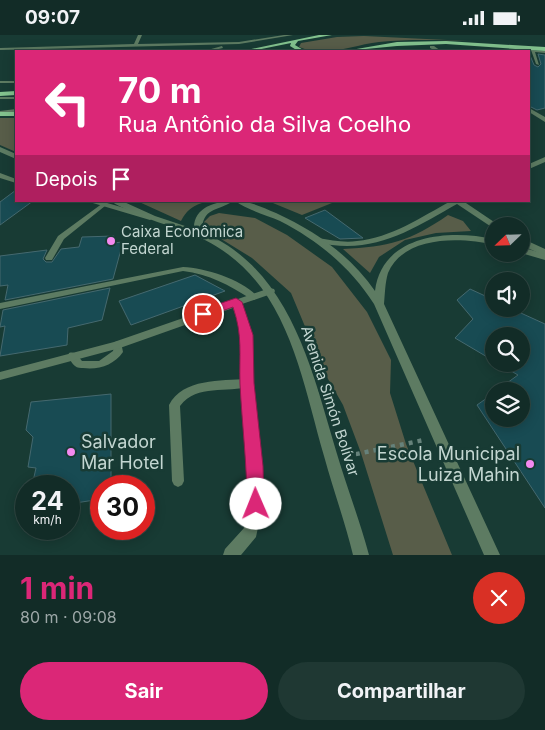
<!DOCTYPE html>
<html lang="pt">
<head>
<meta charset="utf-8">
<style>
	body { margin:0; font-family:Inter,sans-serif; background:#1f3833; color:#f1f3f6; height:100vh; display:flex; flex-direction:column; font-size:19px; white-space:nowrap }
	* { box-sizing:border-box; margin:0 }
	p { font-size:16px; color:#9ca7a7 }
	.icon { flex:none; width:28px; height:28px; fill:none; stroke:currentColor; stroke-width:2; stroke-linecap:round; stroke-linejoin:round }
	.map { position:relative; height:520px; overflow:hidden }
	.drawer { display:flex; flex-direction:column; background:#122c27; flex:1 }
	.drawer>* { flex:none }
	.top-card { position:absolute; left:15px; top:15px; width:515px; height:152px; border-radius:0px; box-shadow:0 2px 12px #0003,0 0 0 1px #314844; background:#db2777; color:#fff; overflow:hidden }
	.needle { width:32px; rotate:247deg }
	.buttons { position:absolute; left:485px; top:182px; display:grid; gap:10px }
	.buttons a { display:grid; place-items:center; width:45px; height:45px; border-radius:50%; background:#122c27; box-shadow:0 2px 12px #0003,0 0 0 1px #314844; font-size:25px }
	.speed { position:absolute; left:15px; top:440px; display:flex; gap:10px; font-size:25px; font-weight:700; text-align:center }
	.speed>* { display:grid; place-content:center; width:65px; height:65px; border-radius:50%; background:#122c27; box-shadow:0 2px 12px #0003,0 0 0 1px #314844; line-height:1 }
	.speed small { font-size:12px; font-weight:400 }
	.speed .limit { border:8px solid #d22; background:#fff; color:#111 }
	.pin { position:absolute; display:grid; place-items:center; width:42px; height:42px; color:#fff; margin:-21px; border:2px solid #fff; border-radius:50%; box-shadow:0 1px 5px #0007 }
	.me { position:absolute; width:55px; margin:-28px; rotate:359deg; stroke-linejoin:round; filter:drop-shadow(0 0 4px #0008) }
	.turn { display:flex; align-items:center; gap:18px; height:105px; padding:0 20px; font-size:22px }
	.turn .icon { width:65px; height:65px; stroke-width:2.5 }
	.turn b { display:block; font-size:35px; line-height:42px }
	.then { display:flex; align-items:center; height:48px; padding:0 20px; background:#0003; gap:10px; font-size:19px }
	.round { display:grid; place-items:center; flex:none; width:52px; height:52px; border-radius:26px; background:#1f3833 }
	.summary { display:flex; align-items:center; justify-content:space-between; height:85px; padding:0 20px }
	h1 { font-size:30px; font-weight:700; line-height:38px; color:#db2777 }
	.action { display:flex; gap:10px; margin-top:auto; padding:10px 20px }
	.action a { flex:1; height:58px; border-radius:30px; background:#db2777; color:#fff; font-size:20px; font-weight:700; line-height:58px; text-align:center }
	.action a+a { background:#1f3833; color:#f1f3f6 }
	.status { display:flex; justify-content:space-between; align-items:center; height:35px; padding:0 25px; background:#122c27; direction:ltr }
	.status svg { height:14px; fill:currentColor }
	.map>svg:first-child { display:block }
</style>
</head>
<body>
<div class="status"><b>09:07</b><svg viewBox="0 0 49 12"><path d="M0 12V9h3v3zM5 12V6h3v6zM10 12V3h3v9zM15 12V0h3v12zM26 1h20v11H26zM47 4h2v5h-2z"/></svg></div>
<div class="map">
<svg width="545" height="520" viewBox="0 0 545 520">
	<rect width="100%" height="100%" fill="#183b34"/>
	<path fill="#585d49" d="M364,1L468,6C439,5 409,4 379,7C353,10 325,23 299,12L301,8L337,2Z
		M0,83H16V117L0,110Z
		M137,166H196L202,168C192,171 186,176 181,186Z
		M268,166H337L302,180Z
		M219,178L255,183L287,200L332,232L367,277L391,325L390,358L406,409L452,520H393L361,418L343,370L324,337L291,258L252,223L205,194L204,187L210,181Z
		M448,180L463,186L471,196L436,198L405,205L379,222L370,238L343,214C388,212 411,206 448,180Z"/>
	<path fill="#184b53" stroke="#45696f" d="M529,18L534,30L538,32L541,29L538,19L545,20V73L537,75L529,71Z
		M16,155V166H33L0,190V167Z
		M325,175L363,203L340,204L305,183Z
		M114,201L112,208L123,207L113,244L5,265L8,250L0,251V221L47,215L43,224L46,227H52L61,214L79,212L82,202Z
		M195,240L225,256L131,290L119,266Z
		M110,253L102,285L68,293L67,310L0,321L5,291L0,292L3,275Z
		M470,254L494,265V274H512L545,289V473L477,370L494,358V384H521V356H496L518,340L499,329H521V301H494V326L455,303L473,284L457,265Z
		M111,359V451H101V464L69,469V451H32L36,433L28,432L33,402L26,395L31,367Z"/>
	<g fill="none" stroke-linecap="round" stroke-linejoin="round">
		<path stroke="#66827b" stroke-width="4.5" stroke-dasharray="4 5" stroke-linecap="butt" d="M347,421L424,405"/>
		<path fill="#5d7b62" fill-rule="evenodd" d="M138,0H142L138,9L239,7L284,0H293L239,9L0,15V13L134,9Z
			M222,11L223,13L210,16H204Z
			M531,15L545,16V18L535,17L539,30L536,29Z
			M0,46H16V48H0Z
			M0,62H16V64H0Z
			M16,74V77L0,80V76Z
			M103,168L105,169V171L64,204L52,225H46L45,223L58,201Z
			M183,232C206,233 243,245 258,262L254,265L251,264C229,250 209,239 183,236L0,274V268Z
			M118,306L121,307L123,317C114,330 99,335 83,333C81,333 77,333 75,331C72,329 70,324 68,321L69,318C76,316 78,321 82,326H99L113,316L115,307Z
			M247,344L251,345L252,348L251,351C226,359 198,348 180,371L184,446L182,450L178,452L174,450L172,446L169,370C183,343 221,346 247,344Z"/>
		<path fill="#5d7b62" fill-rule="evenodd" d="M430,11H434L441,16H436L430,13Z
			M529,73L545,82V87L529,77Z
			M545,122V127L529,134V129Z
			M0,138L16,144V148L0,143Z
			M86,166H100L153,181L154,183L150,185Z
			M451,166H463L500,191H494L493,193L457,169C416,192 381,216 332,210C325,209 318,210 314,206L318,203C331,205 344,208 357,206C391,203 421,182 451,166Z
			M521,203L545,214V221L521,210Z
			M270,253L274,254L275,256L274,258L242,269L252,300L253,348L262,431L263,469L256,502L241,520H223L225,514L244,493L249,469L248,431L241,348L242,300L233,273L120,313L0,345V337L114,307Z"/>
		<path fill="#5d7b62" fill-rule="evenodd" d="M0,112L16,119V124L0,117Z
			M111,166H122L155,181L194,194C193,173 215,166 233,166C217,177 202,172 202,197C291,234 312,336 337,419C347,453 360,486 369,520H353C345,487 333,454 324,421C303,349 290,260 222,215C194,195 158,190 128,175C122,172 116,170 111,166Z
			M235,166C250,166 262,172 276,178C315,196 350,220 375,256C382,199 449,194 494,204V210C462,202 404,200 388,238C385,248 385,259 384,269L500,520H484L374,269C351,233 319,206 280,186C267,180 247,175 235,166Z
			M521,212L545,219V225L521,218Z"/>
		<path fill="#83c28e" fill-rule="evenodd" d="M319,0H332L298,6L295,10L305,16H298L290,11L291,8L252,16H242Z
			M446,6L545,12V16L446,9L397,11L345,16L397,7Z
			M16,56V60L0,61V57Z
			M0,77H16V81H0Z"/>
	</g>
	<path fill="#db2777" stroke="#8e194d" d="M236,263L242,267L253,300L254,348L263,431L264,469L262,474L256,477L250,474L247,469C247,429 242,389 240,349C239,320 243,301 233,272L203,283L197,279L198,276Z"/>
	<g fill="#f489f0" stroke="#183b34" stroke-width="2">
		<circle cx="111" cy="206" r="5"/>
		<circle cx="71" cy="417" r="5"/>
		<circle cx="530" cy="429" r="5"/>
	</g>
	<g text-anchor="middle" stroke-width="5" stroke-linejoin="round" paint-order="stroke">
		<g font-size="15" fill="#c3d6d1" stroke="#183b34" text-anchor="start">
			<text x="121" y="202">Caixa Econômica<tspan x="121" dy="17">Federal</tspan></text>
		</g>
		<g font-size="15" fill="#c3d6d1" stroke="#183b34">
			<text transform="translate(330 366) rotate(72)" y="5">Avenida Simón Bolívar</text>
		</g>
		<g font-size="18" fill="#c3d6d1" stroke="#183b34" text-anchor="start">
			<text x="81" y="413">Salvador<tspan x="81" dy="21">Mar Hotel</tspan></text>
			<text x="520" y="425" text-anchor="end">Escola Municipal<tspan x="520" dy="21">Luiza Mahin</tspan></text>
		</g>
	</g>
</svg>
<div class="buttons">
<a><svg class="needle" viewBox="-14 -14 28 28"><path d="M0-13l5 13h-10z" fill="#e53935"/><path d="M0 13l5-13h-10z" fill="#9ca7a7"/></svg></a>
<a><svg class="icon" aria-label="sound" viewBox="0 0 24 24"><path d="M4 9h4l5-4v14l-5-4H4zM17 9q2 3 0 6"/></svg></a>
<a><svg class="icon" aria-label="search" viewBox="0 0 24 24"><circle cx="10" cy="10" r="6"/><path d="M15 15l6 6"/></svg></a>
<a><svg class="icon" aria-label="layers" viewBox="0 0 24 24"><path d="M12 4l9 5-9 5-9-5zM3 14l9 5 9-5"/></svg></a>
</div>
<div class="speed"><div>24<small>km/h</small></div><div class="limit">30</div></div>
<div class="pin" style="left:203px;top:279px;background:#d93025"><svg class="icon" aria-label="arrive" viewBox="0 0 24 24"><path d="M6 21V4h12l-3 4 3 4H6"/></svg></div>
<svg class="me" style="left:256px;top:469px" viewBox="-20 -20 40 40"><circle r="19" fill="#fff"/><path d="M0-13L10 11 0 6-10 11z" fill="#db2777"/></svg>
<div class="top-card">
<div class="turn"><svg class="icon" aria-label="left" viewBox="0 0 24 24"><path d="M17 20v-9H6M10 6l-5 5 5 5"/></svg><div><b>70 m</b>Rua Antônio da Silva Coelho</div></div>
<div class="then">Depois<svg class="icon" aria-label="arrive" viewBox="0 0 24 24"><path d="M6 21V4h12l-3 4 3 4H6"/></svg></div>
</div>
</div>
<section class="drawer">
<div class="summary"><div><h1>1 min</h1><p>80 m · 09:08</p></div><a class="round" style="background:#d93025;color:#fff"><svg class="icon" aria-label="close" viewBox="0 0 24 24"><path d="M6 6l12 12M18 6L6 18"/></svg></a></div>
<div class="action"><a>Sair</a><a>Compartilhar</a></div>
</section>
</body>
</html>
